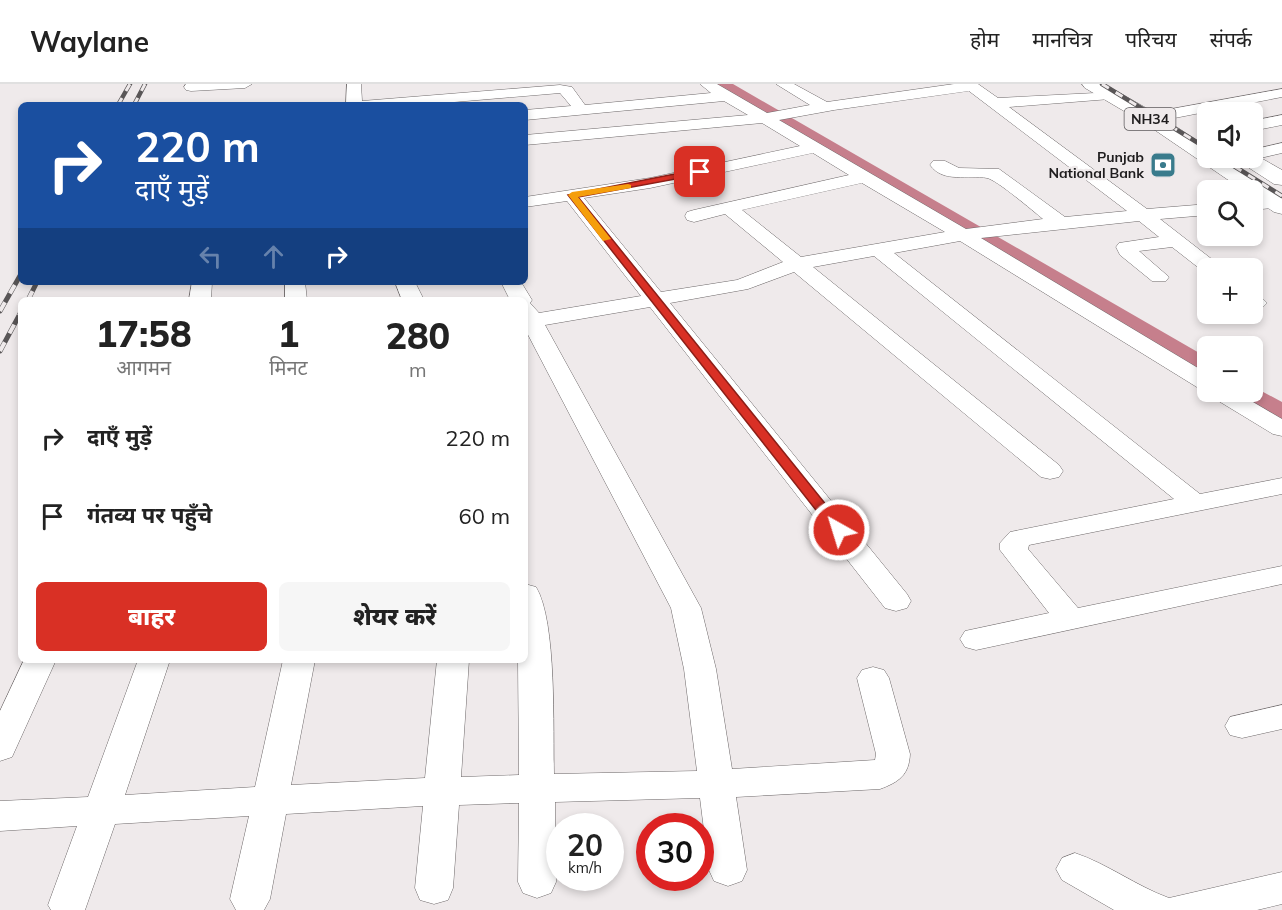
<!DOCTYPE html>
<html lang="hi">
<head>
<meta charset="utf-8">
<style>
	body { margin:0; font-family:Mulish,"Noto Sans Devanagari",sans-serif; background:#f6f6f6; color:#222; height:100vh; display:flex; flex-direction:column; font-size:22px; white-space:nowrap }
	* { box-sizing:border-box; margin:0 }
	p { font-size:20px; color:#767676 }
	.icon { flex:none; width:33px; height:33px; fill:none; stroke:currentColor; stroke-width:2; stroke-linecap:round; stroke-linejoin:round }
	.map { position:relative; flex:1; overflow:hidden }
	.sheet { position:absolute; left:18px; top:213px; width:510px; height:366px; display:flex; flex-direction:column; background:#fff; border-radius:9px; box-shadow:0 3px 9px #0003 }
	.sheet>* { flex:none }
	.hud { position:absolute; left:18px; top:18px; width:510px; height:183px; border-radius:9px; box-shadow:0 3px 9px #0003; background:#1a4fa0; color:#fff; overflow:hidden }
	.controls { position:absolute; left:1197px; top:18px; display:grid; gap:12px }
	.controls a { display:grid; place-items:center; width:66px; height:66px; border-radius:9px; background:#fff; box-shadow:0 3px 9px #0003; font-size:30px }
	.speed { position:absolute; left:546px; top:729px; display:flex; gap:12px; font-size:30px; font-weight:700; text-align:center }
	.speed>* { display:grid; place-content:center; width:78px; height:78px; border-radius:50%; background:#fff; box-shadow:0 3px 9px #0003; line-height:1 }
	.speed small { font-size:15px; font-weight:400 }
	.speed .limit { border:9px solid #d22; background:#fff; color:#111 }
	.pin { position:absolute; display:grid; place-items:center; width:51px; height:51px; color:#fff; margin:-26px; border-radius:12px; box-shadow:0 3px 9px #0006 }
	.me { position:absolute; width:66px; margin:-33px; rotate:321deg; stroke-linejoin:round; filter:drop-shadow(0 0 4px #0008) }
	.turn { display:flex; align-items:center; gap:21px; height:126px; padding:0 18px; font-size:27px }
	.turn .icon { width:78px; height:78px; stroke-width:2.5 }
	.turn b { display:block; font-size:42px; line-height:51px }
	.lanes { display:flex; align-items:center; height:57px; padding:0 18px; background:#0003; justify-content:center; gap:30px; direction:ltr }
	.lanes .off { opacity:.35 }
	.eta { display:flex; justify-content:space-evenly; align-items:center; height:102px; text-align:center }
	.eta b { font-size:36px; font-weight:800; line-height:42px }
	.cta { display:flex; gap:12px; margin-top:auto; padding:12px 18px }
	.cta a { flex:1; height:69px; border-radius:9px; background:#d93025; color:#fff; font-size:24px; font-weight:800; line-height:69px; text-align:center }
	.cta a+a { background:#f6f6f6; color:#222 }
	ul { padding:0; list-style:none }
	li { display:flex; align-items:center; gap:18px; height:78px; padding:0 18px }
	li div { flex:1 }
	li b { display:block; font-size:22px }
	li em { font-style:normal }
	header { display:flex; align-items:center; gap:36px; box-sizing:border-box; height:84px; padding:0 30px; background:#fff; border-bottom:2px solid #e0e0e0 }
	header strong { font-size:28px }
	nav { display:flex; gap:33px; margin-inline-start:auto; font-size:21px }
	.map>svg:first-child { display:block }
</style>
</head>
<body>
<header>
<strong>Waylane</strong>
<nav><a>होम</a><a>मानचित्र</a><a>परिचय</a><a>संपर्क</a></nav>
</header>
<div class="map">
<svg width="1282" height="826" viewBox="0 0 1282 826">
	<rect width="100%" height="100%" fill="#efeaeb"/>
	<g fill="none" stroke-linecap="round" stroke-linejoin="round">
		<path fill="#c67f8c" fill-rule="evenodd" d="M715,0H733L1208,274V291L1200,289Z
			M1252,302L1282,318V335L1273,333L1240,313L1236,308H1252Z"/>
		<g stroke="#6d6869" stroke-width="1">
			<path id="minor" d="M186,0H252L245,4L191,7L186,6L184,3Z
				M347,0H361L362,17L560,1L572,3L585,21L711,9L700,0H717L767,29L810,21L776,0H794L827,18L954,0H978L998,14L1115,8L1117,11L1110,15L1009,23L1147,125L1208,120V131L1160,135L1218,180L1221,184H1208V189L1204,188L1172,163L1139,167L1169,193L1166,197H1152L1120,171L1116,163L1119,159L1159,153L1139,137L981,154L1208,290V307L1200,305L960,157L894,169L1200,410L1282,394V410L1029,461L1028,465L1078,524L1282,482V500L976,566L965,563L960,555L965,547L1049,529L1000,466V459L1010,448L1174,415L874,172L813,183L1059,381L1063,387L1059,393L1050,395L1041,393L794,188L748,205L670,219L907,510L911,517L907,524L896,527L885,524L650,223L545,241L701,524L716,585L732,685L875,676L876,670L857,594L862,586L873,583L884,586L889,594L910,670C909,691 899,698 880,705L736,713L747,786L742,797L728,802L714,797L709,786L700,714L555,718L556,798L551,809L537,814L523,809L518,798L519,719L459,721L453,804L448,816L434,820L420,816L415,804L423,722L286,730L270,815L264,826H236L230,815L249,732L115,740L85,826H51L48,821L77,742L0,747V717L88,713L138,576H170L125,711L255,703L283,576H315L291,701L425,694L437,576H469L461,693L519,691L518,576H525V500L536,503C557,537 553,647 554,690L697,687L684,585L671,524L525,245V216H510L501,198H521L532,216L530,219L539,229L641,212L567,117L525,123V113L650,94L800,62L762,39L525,61V51L748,31L724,17L525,36V26L571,22L560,9L419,21H346ZM969,7L1127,127L1065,133L999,85L959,84L945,77H933L930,81C944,100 968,90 987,94C997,96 1033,127 1043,135L966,145L779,36L834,26ZM813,69L849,91L694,126L687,128L685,132L687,136L694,138L725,130L783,178L737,196L661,208L584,114L650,104ZM862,99L945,148L801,173L742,126Z
				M1282,5V13L1149,39L1141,34L1149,29Z
				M1282,31V41L1252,47V37Z
				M1282,59V69L1252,76L1245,74H1252V66Z
				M1276,114L1282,115V123L1252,126V115Z
				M192,198H212L211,216H189Z
				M285,198H305L307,216H285Z
				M395,198H415L424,216H402Z
				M1252,211L1263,215L1267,219L1263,223L1252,224Z
				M1208,308H1236L1282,335V352L1273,350L1212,313Z
				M24,576H56L12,673L0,677V627Z
				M1282,621V645L1242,654L1230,651L1225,642L1230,633Z
				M1075,769C1108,780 1136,802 1169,814L1282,788V820L1257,826H1114L1062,796L1056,785L1062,774Z"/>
		</g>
		<g stroke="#6d6869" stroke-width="1">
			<path id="highway" d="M1082,0H1104L1160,32L1208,64V74H1221L1282,113V130L1274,128L1252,113V106H1243L1146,40L1085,4Z
				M1252,69L1282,86V101L1274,100L1240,78L1237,74H1252Z"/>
		</g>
		<use href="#minor" fill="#fff" fill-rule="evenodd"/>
		<use href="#highway" fill="#fff" fill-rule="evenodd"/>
		<g stroke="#595657" stroke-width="4.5">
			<path id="rail-far1" d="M1102,0L1208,65
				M118,21L130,0
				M134,21L145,0
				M1221,74L1282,112"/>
		</g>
		<g stroke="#595657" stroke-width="5">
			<path id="rail" d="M28,216L37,198
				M0,227L21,190
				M0,267L21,228"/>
		</g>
		<use href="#rail-far1" stroke="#efeaeb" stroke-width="3" stroke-dasharray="8" stroke-linecap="butt"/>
		<use href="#rail" stroke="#efeaeb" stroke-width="4" stroke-dasharray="10" stroke-linecap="butt"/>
	</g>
	<path fill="#d93025" stroke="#8d1f18" stroke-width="1.5" d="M700,85L703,86V90L578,113L844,443L846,446L844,449H834L568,111Z"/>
	<path fill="#f59e0b" d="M628,100L631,101V104L578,113L611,155L603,157L568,111L572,108Z"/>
	<defs>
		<g id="bank-square" transform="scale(1.35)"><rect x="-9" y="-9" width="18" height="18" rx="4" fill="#397b8c" stroke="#efeaeb"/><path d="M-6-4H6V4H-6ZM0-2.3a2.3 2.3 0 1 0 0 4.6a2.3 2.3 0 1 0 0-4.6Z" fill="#fff"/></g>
	</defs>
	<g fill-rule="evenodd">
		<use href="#bank-square" x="1163" y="81"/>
	</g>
	<g text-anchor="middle" stroke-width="4.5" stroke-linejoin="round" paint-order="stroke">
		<rect fill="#efeaeb" stroke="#5d5a5c" stroke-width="1.5" x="1124.5" y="24" width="51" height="22" rx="4.5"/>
		<g font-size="14" font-weight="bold" fill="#1f1d1e">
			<text x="1150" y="40">NH34</text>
		</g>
		<g font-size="14" font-weight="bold" fill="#1f1d1e" stroke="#efeaeb" text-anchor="end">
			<text x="1144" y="78">Punjab<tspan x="1144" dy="16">National Bank</tspan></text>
		</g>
	</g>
</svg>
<div class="controls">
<a><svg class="icon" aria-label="sound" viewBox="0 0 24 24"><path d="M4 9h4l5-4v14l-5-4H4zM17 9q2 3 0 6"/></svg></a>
<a><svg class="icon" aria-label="search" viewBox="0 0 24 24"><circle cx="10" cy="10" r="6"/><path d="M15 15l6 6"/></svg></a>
<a>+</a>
<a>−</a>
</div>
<div class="speed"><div>20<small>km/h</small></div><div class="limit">30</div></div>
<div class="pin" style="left:700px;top:88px;background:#d93025"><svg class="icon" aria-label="arrive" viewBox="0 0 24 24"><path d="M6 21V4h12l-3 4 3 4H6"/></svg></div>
<svg class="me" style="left:839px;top:446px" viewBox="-20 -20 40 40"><circle r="17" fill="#d93025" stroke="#fff" stroke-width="3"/><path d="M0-11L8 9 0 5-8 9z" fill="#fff"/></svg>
<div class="hud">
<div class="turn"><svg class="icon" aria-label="right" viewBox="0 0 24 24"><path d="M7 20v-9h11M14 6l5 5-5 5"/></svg><div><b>220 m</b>दाएँ मुड़ें</div></div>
<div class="lanes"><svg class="icon off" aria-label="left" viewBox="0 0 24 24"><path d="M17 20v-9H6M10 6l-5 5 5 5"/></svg><svg class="icon off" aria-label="ahead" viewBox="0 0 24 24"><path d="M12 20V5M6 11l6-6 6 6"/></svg><svg class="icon" aria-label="right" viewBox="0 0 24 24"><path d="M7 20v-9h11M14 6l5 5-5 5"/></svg></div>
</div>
<section class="sheet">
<div class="eta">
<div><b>17:58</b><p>आगमन</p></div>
<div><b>1</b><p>मिनट</p></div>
<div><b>280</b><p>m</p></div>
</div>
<ul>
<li><svg class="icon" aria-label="right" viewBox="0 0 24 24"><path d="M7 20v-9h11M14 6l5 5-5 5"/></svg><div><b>दाएँ मुड़ें</b></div><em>220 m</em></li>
<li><svg class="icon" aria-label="arrive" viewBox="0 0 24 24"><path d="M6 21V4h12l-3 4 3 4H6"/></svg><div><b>गंतव्य पर पहुँचे</b></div><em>60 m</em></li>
</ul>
<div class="cta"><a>बाहर</a><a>शेयर करें</a></div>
</section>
</div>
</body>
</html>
